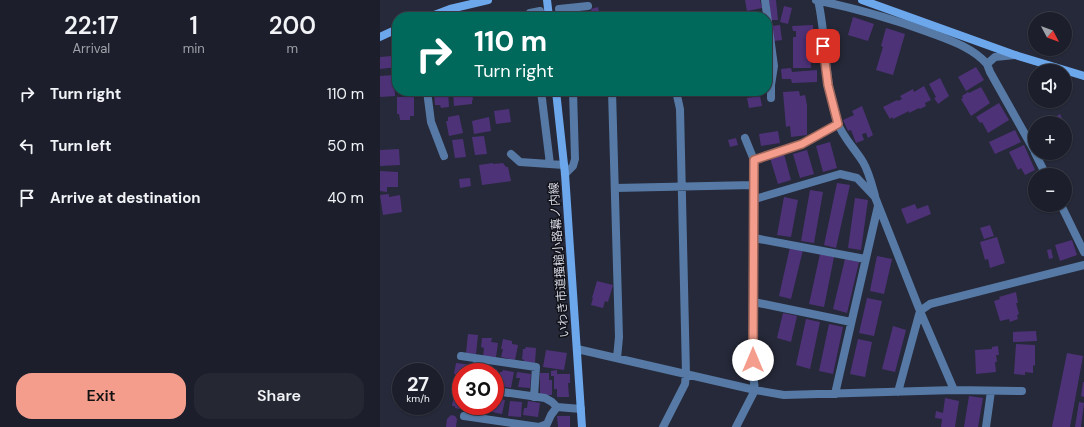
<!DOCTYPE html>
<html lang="en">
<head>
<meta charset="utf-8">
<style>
	body { margin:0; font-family:"DM Sans","Noto Sans JP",sans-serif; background:#252733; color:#f1f3f6; height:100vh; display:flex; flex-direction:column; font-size:15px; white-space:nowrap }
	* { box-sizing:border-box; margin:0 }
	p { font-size:13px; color:#a0a2a9 }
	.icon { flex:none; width:22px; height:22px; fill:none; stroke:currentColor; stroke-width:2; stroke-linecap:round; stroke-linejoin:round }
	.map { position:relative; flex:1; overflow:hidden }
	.sheet { display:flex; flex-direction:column; background:#1c1f2b; width:380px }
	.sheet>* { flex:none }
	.banner { position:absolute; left:12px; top:12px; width:380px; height:84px; border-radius:16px; box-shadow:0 1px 3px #0004,0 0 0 1px #3a3d47; background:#00695c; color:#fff; overflow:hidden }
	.needle { width:26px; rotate:131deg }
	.fabs { position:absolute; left:648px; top:12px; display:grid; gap:8px }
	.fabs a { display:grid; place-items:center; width:44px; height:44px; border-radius:50%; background:#1c1f2b; box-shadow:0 1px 3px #0004,0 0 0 1px #3a3d47; font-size:20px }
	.speed { position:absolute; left:12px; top:363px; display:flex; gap:8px; font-size:20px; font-weight:700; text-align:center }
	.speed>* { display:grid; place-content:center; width:52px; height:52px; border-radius:50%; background:#1c1f2b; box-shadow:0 1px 3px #0004,0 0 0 1px #3a3d47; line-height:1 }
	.speed small { font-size:10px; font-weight:400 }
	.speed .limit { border:6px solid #d22; background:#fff; color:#111 }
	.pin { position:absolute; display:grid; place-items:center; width:34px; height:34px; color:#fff; margin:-17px; border-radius:8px; box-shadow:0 2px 6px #0006 }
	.me { position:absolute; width:44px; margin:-22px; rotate:0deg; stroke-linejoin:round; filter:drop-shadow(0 0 3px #0008) }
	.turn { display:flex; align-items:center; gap:14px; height:84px; padding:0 16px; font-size:18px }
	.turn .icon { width:52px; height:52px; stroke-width:2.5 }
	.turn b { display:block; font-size:28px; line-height:34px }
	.eta { display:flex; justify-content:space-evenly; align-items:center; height:68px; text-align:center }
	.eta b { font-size:24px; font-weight:600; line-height:28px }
	.button { display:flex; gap:8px; margin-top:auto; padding:8px 16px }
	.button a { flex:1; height:46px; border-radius:16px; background:#f49d8c; color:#111; font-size:16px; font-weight:600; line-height:46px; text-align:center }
	.button a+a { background:#252733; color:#f1f3f6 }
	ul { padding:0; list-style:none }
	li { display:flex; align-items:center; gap:12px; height:52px; padding:0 16px }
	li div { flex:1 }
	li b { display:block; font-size:15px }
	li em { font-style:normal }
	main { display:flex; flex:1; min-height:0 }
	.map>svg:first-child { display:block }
</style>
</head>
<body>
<main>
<section class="sheet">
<div class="eta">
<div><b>22:17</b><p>Arrival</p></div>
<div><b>1</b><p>min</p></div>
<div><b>200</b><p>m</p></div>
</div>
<ul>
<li><svg class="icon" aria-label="right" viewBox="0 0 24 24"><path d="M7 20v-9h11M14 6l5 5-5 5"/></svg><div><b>Turn right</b></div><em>110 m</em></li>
<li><svg class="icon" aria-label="left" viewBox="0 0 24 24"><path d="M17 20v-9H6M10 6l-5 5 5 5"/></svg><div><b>Turn left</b></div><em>50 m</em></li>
<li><svg class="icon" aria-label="arrive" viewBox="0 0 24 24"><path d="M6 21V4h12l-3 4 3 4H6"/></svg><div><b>Arrive at destination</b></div><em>40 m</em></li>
</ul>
<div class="button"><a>Exit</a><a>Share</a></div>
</section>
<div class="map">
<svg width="704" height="427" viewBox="0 0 704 427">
	<rect width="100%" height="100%" fill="#262939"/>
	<path fill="#4e3278" d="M365,0H380L382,8L367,11Z
		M389,0H396L398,20H391Z
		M404,6L412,8L408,24L400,22Z
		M218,7L220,17H213L211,9Z
		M376,12V17H358V13Z
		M473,17L494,24L488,41L468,35Z
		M400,25L402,40L394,41L392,26Z
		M433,25L434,45L430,46L431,68H413V37H416V31H413L412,26Z
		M506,28L525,34L513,75L496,70L503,47L501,46Z
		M12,56V62L17,61V67L0,69V57Z
		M596,67L604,80L586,91L578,77Z
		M411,68L412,72L437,70V82L412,83L411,79H402L401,69Z
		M14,75L15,96L0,97V76Z
		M560,78L569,96L558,104L554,98L556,97L549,84Z
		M544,86L551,100L545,103L546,106L540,109L539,108L529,113V111L513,119L512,117L510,119L503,107L517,100L518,101L522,99L520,96L533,89L534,92Z
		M601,87L610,103L591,116L581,99L583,98L582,96L588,92L589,93Z
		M54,91H68L69,107L61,108L60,105H55Z
		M82,91H92L93,100H92V104L74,106L73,92Z
		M419,91L420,96L425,95L427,105V135L411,137L410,126L406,127L403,92Z
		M380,96L382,106L369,108L367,98Z
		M17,97H34V116H30V120H20L19,114H17Z
		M619,103L629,120L608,133L602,122L600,123L596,117Z
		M482,106L493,135L488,138L486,133L482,134L484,140L476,143L471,130L468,131L463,120L474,115L472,111Z
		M129,109L131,122L116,124L114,111Z
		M680,114L684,123H661L671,117L672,119Z
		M79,115L83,133L69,136L66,121H68V117Z
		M109,117L111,131L94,134L92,121Z
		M685,124L693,138L685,143Z
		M635,130L641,142L615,154L609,142Z
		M398,131L400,143L381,146L379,134Z
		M104,136L107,154L95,155L92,137Z
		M356,138L358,145L350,147L348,140Z
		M83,139L86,157L75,158L72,140Z
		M450,142L457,168L443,172L436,146Z
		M644,145L655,170L645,175L641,168L638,170L629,152Z
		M19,149L20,165L0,166V150Z
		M427,150L434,174L420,178L413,154Z
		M404,154L411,180L398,184L390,158Z
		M113,163V164L123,163L126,167H128L131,181L102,185L99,165Z
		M0,171L18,172V187H7V192L0,191Z
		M90,178L91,186L80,188L79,179Z
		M457,183L470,185L456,248L444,245Z
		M430,190L443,192L434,243L421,241Z
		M9,194V197L20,195L22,212L3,215L0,195Z
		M404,197L418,200L411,237L397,235Z
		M475,198L488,200L481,250L468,248Z
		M535,204L537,209L548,205L551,214L527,224L521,209Z
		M610,225L614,236L604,239L600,228Z
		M617,237L625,263L610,268L608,259L605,260L600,242Z
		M692,240L697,255L680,261L675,245Z
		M410,247L423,250L411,299L399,296Z
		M671,249L673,258L669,259L667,250Z
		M440,254L454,257L444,307L429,304Z
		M497,256L512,259L504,294L490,291Z
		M465,259L479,262L467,313L453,309Z
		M217,281L233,285L228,302L225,301L223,308L211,305L213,298H212Z
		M636,292L638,303H636L639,314L637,315L638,319L630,322L629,319L620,321L614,301L620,299L619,297Z
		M487,298L502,301L494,336L479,333Z
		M403,313L417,316L411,342L397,338Z
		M426,319L440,322L430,369L416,365Z
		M449,324L463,327L453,374L439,371Z
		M513,326L526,330L515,372L502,369Z
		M656,331L657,341L633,342V332Z
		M88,334L98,335L96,354L86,353Z
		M102,338H112L111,342L118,343L116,357L103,356L104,348L101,347Z
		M123,339L132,341V344L138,345L135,360L121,357L123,349H121Z
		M478,339L492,342L485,377L470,374Z
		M636,344L655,345V366L653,365V373L645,372V375L634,374Z
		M618,346L619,355H616L617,362H615L616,372L596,374L595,350L612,349V347Z
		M146,347L156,348L155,363L144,362V360L142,359L143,349H145Z
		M166,350L187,353L184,370L163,367Z
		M687,353L703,356L690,427H672Z
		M76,363L92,365L91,372H81V379H77L78,374H74Z
		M100,366L117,369L116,372H99Z
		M123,370L134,372L131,388L120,386L121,383H118L120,372H122Z
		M177,370V374H190V383H188L189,397H177V389H174V376H171V371Z
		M137,372L151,374L150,388L138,387L140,378H136Z
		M160,373H169V380H172V395H160Z
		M703,382H704V397L701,396Z
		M77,394H81V406H86L85,410L75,408V406H72L74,395L77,396Z
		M589,396L603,398L598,427H584Z
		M115,398L125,400L122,414L107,411L108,406H115Z
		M565,398L579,401L575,427H561L562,419L555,418L556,411L563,413Z
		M130,401L142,402L141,417L128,416Z
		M148,401L160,403L158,417L143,415L144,408H147Z
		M699,402L704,403L701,427H695Z
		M90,406H105L104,412L90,410Z
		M71,415L75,416L77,419L76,427H66L67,419Z
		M177,416H190V427H178Z"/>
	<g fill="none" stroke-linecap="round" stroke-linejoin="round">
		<path stroke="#567aa5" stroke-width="8" d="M385,0L394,66L391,85V98
			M436,0C474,8 511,18 548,32C569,40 592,47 607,64
			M438,0C447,40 444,81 457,121C461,135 475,149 483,162C489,172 492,185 495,196
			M190,8V17
			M179,9L208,6
			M151,17L150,13L160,11
			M635,55L615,57L607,64L610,72L655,152
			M47,91L51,122L64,156
			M161,91L170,164
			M232,91L239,337L237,358
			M655,153L666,175
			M131,154L140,162L184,165
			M374,160L422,144L458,124
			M185,174L193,166L195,159L193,91
			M235,188L374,185
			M375,199L460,174L477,178L495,197L540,311L574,390
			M681,205L704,252
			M374,238L485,259
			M374,302L471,322
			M197,349L375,390L404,395L574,390L642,391
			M81,356L156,367L154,397
			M96,372L98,359
			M79,386H81
			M115,391L165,398L172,402L177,407L201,409
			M518,392L540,311L550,304L704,265
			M455,394L498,206
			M84,416L159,427L167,424L171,415L177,407
			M283,427L305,384L306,374L300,109L296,91
			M356,427L375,390L373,375L374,160L365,138
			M606,427L611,391"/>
		<path stroke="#6ca7ec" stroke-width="8" d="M167,0L169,17
			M482,0L635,55L704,76
			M49,17L70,9L108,0
			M0,37L17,29
			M176,91L185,174L202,427"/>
	</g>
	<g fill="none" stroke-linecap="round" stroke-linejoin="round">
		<g stroke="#9f665b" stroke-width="10">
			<path id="route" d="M373,360L374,160L422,144L458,124L448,85L443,46"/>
		</g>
		<use href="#route" stroke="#f49d8c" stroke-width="7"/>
	</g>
	<g text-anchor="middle" stroke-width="3" stroke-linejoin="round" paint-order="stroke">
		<g font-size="12" fill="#d4d6e1" stroke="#111219">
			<text transform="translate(179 260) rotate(-94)" y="4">いわき市道搔槌小路幕ノ内線</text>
		</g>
	</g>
</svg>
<div class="fabs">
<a><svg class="needle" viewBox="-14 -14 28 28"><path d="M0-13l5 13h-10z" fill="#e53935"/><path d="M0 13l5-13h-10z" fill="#a0a2a9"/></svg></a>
<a><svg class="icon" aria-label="sound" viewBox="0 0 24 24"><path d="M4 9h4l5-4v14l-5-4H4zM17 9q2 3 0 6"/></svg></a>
<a>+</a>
<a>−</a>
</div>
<div class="speed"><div>27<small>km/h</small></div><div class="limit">30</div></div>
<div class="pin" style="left:443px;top:46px;background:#d93025"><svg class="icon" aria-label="arrive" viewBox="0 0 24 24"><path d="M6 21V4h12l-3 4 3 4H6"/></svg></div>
<svg class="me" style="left:373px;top:360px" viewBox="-20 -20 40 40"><circle r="19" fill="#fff"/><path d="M0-13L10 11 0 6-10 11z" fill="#f49d8c"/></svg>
<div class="banner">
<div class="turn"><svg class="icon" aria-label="right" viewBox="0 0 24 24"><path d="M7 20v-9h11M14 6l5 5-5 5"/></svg><div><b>110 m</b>Turn right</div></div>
</div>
</div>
</main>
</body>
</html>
